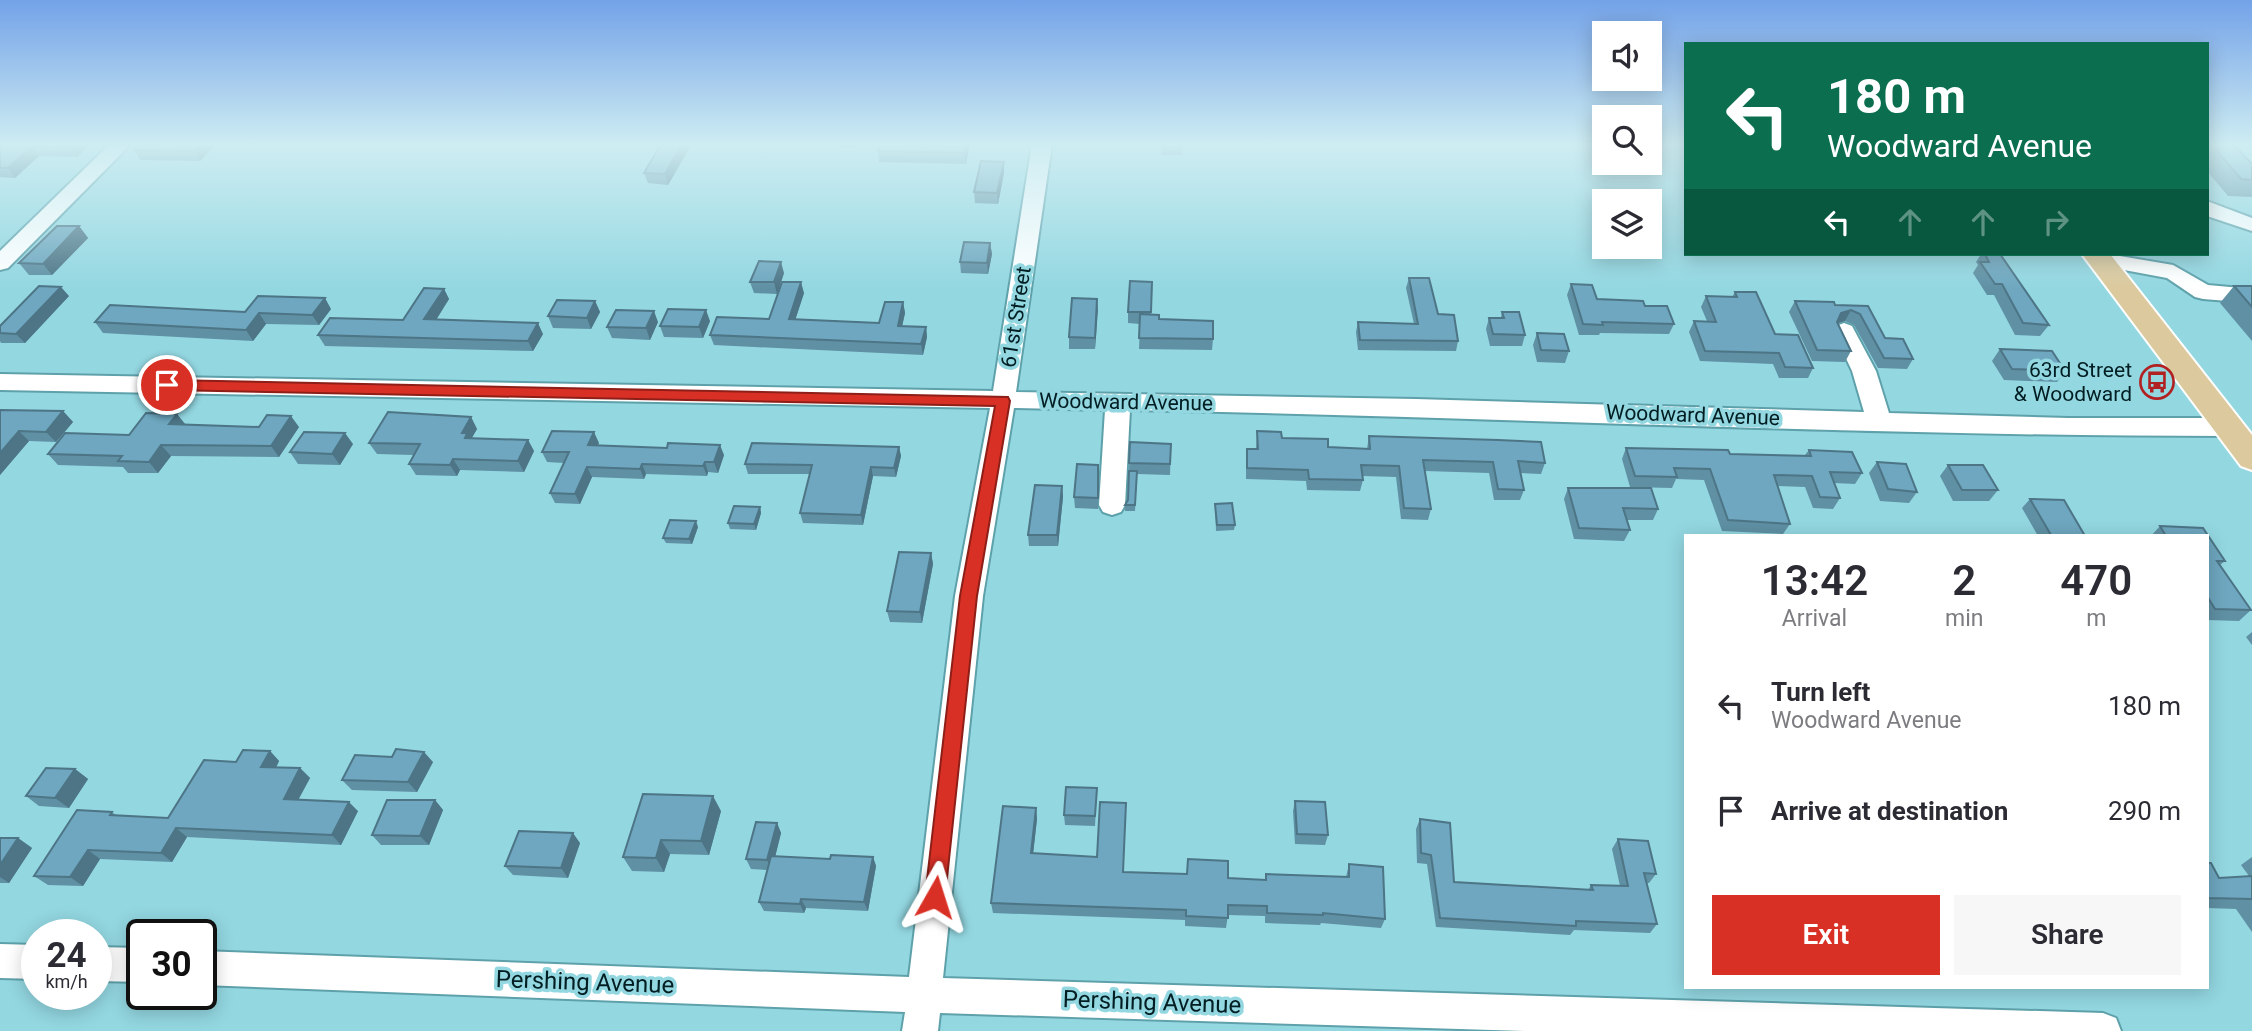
<!DOCTYPE html>
<html lang="en">
<head>
<meta charset="utf-8">
<style>
	body { margin:0; font-family:Roboto,sans-serif; background:#f7f7f7; color:#2b2b33; height:100vh; display:flex; flex-direction:column; font-size:26px; white-space:nowrap }
	* { box-sizing:border-box; margin:0 }
	p { font-size:23px; color:#7c7c81 }
	.icon { flex:none; width:38px; height:38px; fill:none; stroke:currentColor; stroke-width:2; stroke-linecap:round; stroke-linejoin:round }
	.map { position:relative; flex:1; overflow:hidden }
	.details { position:absolute; left:1684px; top:534px; width:525px; height:455px; display:flex; flex-direction:column; background:#fff; border-radius:0px; box-shadow:0 4px 18px #0003 }
	.details>* { flex:none }
	.hud { position:absolute; left:1684px; top:42px; width:525px; height:214px; border-radius:0px; box-shadow:0 4px 18px #0003; background:#0b6e4f; color:#fff; overflow:hidden }
	.fabs { position:absolute; left:1592px; top:21px; display:grid; gap:14px }
	.fabs a { display:grid; place-items:center; width:70px; height:70px; border-radius:0px; background:#fff; box-shadow:0 4px 18px #0003; font-size:35px }
	.speed { position:absolute; left:21px; top:919px; display:flex; gap:14px; font-size:35px; font-weight:700; text-align:center }
	.speed>* { display:grid; place-content:center; width:91px; height:91px; border-radius:50%; background:#fff; box-shadow:0 4px 18px #0003; line-height:1 }
	.speed small { font-size:18px; font-weight:400 }
	.speed .limit { border:4px solid #111; border-radius:10px; background:#fff; color:#111 }
	.pin { position:absolute; display:grid; place-items:center; width:60px; height:60px; color:#fff; margin:-30px; border:4px solid #fff; border-radius:50%; box-shadow:0 2px 7px #0007 }
	.me { position:absolute; width:77px; margin:-38px; rotate:6deg; stroke-linejoin:round; filter:drop-shadow(0 0 5px #0008) }
	.turn { display:flex; align-items:center; gap:24px; height:147px; padding:0 28px; font-size:32px }
	.turn .icon { width:91px; height:91px; stroke-width:2.5 }
	.turn b { display:block; font-size:49px; line-height:60px }
	.lanes { display:flex; align-items:center; height:66px; padding:0 28px; background:#0003; justify-content:center; gap:35px; direction:ltr }
	.lanes .off { opacity:.35 }
	.eta { display:flex; justify-content:space-evenly; align-items:center; height:119px; text-align:center }
	.eta b { font-size:42px; font-weight:600; line-height:49px }
	.primary-button { display:flex; gap:14px; margin-top:auto; padding:14px 28px }
	.primary-button a { flex:1; height:80px; border-radius:0px; background:#d93025; color:#fff; font-size:28px; font-weight:600; line-height:80px; text-align:center }
	.primary-button a+a { background:#f7f7f7; color:#2b2b33 }
	ul { padding:0; list-style:none }
	li { display:flex; align-items:center; gap:21px; height:105px; padding:0 28px }
	li div { flex:1 }
	li b { display:block; font-size:26px }
	li em { font-style:normal }
	.map>svg:first-child { display:block }
</style>
</head>
<body>
<div class="map">
<svg width="2252" height="1031" viewBox="0 0 2252 1031">
	<rect width="100%" height="100%" fill="#93d7e1"/>
	<g fill="none" stroke-linecap="round" stroke-linejoin="round">
		<g stroke="#5ea1aa" stroke-width="4">
			<path id="minor" d="M110,144H131L8,268L0,270V251Z
				M1032,144H1052L1016,392L1416,399L1864,412L1852,371L1833,331L1836,326L1844,323L1852,326L1876,371L1889,413L2068,418H2228L2237,421L2240,427L2237,433L2228,436C1862,436 1496,417 1130,410L1125,505L1121,512L1112,515L1103,512L1099,505L1105,410L1014,408L983,596L943,978L2103,1013L2116,1018L2121,1031H1525L940,1013L938,1031H902L905,1012L201,985V951L909,977L955,596L990,408L0,390V374L993,391Z
				M2207,201L2252,218V231L2207,216Z
				M2092,254H2108L2173,265L2208,285L2252,289V303L2203,299L2195,297L2167,278L2092,264L2089,259Z
				M0,944L37,945V979L0,978Z
				M96,947L142,948V982L96,981Z"/>
		</g>
		<g stroke="#fff" stroke-width="4">
			<path id="major" d="M2082,254H2110L2252,435V470L2241,466Z"/>
		</g>
		<use href="#minor" fill="#fff" fill-rule="evenodd"/>
		<use href="#major" fill="#dcc99d" fill-rule="evenodd"/>
	</g>
	<path fill="#5f90a4" d="M0,144H90L77,157L39,156L15,178L0,177Z
		M139,144H216L200,161L140,160L134,150Z
		M661,144H711L710,146L691,145L668,185L648,183L644,173Z
		M835,144H856L855,148L836,147Z
		M970,144L966,164L879,162L878,151Z
		M1162,144H1183L1182,155H1161Z
		M2207,144H2233L2252,180V197L2228,196L2207,171Z
		M1004,162V173L998,204L975,203L974,192Z
		M79,226L88,238L52,275H29L19,263Z
		M990,243L992,254L988,274L961,273L960,262Z
		M1981,254H2000L2049,325L2040,336L2015,335L1994,295H1987L1973,273L1978,265L1976,262Z
		M784,273L777,294L754,293L750,282Z
		M1409,278L1458,341L1456,351L1358,350L1356,332L1358,322L1414,324L1406,288Z
		M1152,282L1151,315L1213,339L1212,350L1139,349L1140,324L1128,323V312Z
		M1571,284L1597,299L1645,306L1674,324L1669,334L1600,333L1599,335H1579L1567,295Z
		M2234,286H2252V341L2220,303Z
		M444,289L449,299L436,319L543,334L533,351L325,346L318,335L403,320Z
		M1735,292L1775,334L1813,368L1808,378H1779L1773,364L1700,361L1689,332L1694,321H1707L1701,307L1706,296L1732,297Z
		M804,293L795,320L879,323L903,302L905,313L902,326L926,327L927,337L923,355L714,345L710,335L769,319Z
		M69,296L25,343H1L0,341V326Z
		M1097,299L1095,349H1069V337Z
		M595,301L600,312L591,329L553,328L548,316Z
		M1795,301L1835,305L1868,306L1885,338L1913,359L1907,369L1878,368L1854,325L1845,321L1837,323L1851,351L1845,362L1812,361L1789,312Z
		M331,309L319,325L266,324L253,341L103,333L95,322L245,312Z
		M1502,312L1525,335L1522,346H1490L1486,329L1489,318H1501Z
		M710,321L703,338L664,337L660,326Z
		M658,322L650,340L612,338L607,327Z
		M1537,333L1569,351L1565,363L1537,362L1533,345Z
		M2000,349L2065,371L2057,382L2004,380L1992,361Z
		M0,410L63,411L73,422L56,442L29,441L0,475Z
		M471,417L477,429L472,438L528,440L534,451L524,472L460,470L457,476L416,475L409,464L413,455L377,454L369,443Z
		M186,425L259,427H299L279,457L171,456L158,473H128L123,467L58,465L48,454L129,435Z
		M1257,431L1282,438L1328,447L1367,449L1369,436L1545,463L1541,474L1521,473L1524,490L1520,500H1494L1489,473L1425,471L1431,509L1428,520L1401,519L1396,477L1362,476L1363,480L1360,491L1307,490L1306,481L1246,479V460L1247,449H1256Z
		M1130,442L1171,444L1170,475L1137,474L1135,511H1125V505L1128,500Z
		M599,443L597,446L724,455L718,473L708,472L707,476L646,474L644,479L592,477L580,504L555,503L550,493L564,463L547,462L542,452Z
		M353,444L340,465L298,464L290,452Z
		M899,447L901,456L896,477L873,476L863,525L803,523L800,513L810,474H748L745,464Z
		M1626,448L1730,454L1805,455L1809,450L1862,473L1855,484L1834,483L1840,498L1833,509L1813,508L1805,487L1778,486L1790,524L1783,534L1722,531L1704,480L1676,479L1672,488L1630,487L1622,459Z
		M1877,462L1917,492L1909,503L1880,501L1869,473Z
		M1098,465V509L1075,508L1074,497Z
		M1948,465L1998,490L1989,501H1953L1940,476Z
		M1062,486L1063,497L1058,546H1029L1028,535Z
		M1568,488L1658,509L1653,520H1627L1630,530L1624,541L1574,539L1564,499Z
		M2030,499L2085,536H2038L2022,508Z
		M1215,504L1235,525L1234,530L1216,531Z
		M760,507L761,513L756,530L730,529L728,523Z
		M2160,526L2203,528L2225,561L2220,565L2251,610L2239,621L2207,620V536H2151Z
		M698,527L692,544L666,543L663,538Z
		M931,553L933,564L922,623L890,622L887,611Z
		M2252,632V645L2246,637Z
		M270,751L279,761L276,768H300L310,778L298,799L358,811L341,845L187,837L172,862L100,859L83,886L48,885L34,876L112,812L117,816L168,818L236,762Z
		M392,757L433,762L417,792L352,790L342,780Z
		M75,769L88,779L69,808L39,806L26,796Z
		M1097,788L1095,826L1065,825L1064,815Z
		M435,800L443,810L429,845H381L372,835Z
		M1295,801L1328,835L1325,845L1295,844L1293,811Z
		M1036,808L1037,819L1033,853L1097,857L1126,814L1123,872L1187,874L1188,859L1228,878L1265,880L1266,874L1346,877L1349,864L1385,919L1381,928L1321,923L1320,925L1265,923V916L1228,915L1226,928L1185,926V920L993,913L991,903Z
		M721,811L709,855L670,854L664,872L632,871L623,857Z
		M1420,819L1454,882L1588,890L1591,885L1620,886L1612,849L1618,839L1656,874L1649,883H1647L1657,924L1650,933L1574,930L1570,935L1436,927L1427,864L1417,863L1416,829Z
		M777,823L781,833L775,856L830,859L873,857L876,866L868,911L806,908L804,913L764,911L759,902L767,870L751,869L746,859Z
		M0,838H18L32,848L9,883H0Z
		M580,843L568,878L513,875L505,866Z
		M2252,857V932L2236,909L2207,908V863L2219,878L2249,876L2241,865Z"/>
	<path fill="#4d7586" d="M73,144H90L77,157L70,147Z
		M200,144H216L200,161L194,151Z
		M682,144L691,145L668,185L665,174Z
		M966,144H970L966,164L964,153Z
		M32,146L39,156L15,178L8,168Z
		M1004,162V173L998,204L997,193Z
		M79,226L88,238L52,275L43,264Z
		M990,243L992,254L988,274L987,263Z
		M781,262L784,273L777,294L774,282Z
		M801,282L804,293L792,330L789,319Z
		M61,287L69,296L25,343L16,334Z
		M444,289L449,299L430,330L424,319Z
		M325,298L331,309L319,325L312,315Z
		M1097,299L1098,310L1095,349V338Z
		M595,301L600,312L591,329L587,318Z
		M903,302L905,313L900,336L898,326Z
		M706,310L710,321L703,338L699,327Z
		M1851,310L1845,321L1835,324L1841,313Z
		M654,311L658,322L650,340L646,328Z
		M259,313L266,324L253,341L246,330Z
		M538,323L543,334L533,351L528,341Z
		M926,327L927,337L923,355L921,344Z
		M63,411L73,422L56,442L46,432Z
		M177,414L186,425L169,424Z
		M291,416L299,427L279,457L271,446Z
		M471,417L477,429L471,439L474,445L462,433Z
		M19,431L29,441L0,475V453Z
		M594,432L599,443L593,456L588,445Z
		M345,433L353,444L340,465L332,454Z
		M528,440L534,451L524,472L518,461Z
		M161,445L171,456L158,473L149,462Z
		M720,445L724,455L718,473L714,462Z
		M899,447L901,456L896,477L894,468Z
		M453,459L460,470L457,476L450,465Z
		M705,462L708,472L707,476L703,466Z
		M642,464L646,474L644,479L640,469Z
		M587,467L592,477L580,504L575,494Z
		M871,467L873,476L863,525L861,515Z
		M1062,486L1063,497L1058,546L1057,535Z
		M760,507L761,513L756,530L754,524Z
		M696,521L698,527L692,544L689,539Z
		M931,553L933,564L922,623L920,612Z
		M270,751L279,761L271,777L261,767Z
		M424,752L433,762L417,792L408,782Z
		M300,768L310,778L294,808L284,799Z
		M75,769L88,779L69,808L55,798Z
		M713,796L721,811L709,855L701,841Z
		M435,800L443,810L429,845L420,836Z
		M349,802L358,811L341,845L332,835Z
		M1036,808L1037,819L1032,864L1031,853Z
		M777,823L781,833L772,870L767,860Z
		M176,828L187,837L172,862L161,853Z
		M573,833L580,843L568,878L561,868Z
		M18,838L32,848L9,883L0,877V865Z
		M661,840L670,854L664,872L656,858Z
		M88,850L100,859L83,886L70,877Z
		M873,857L876,866L868,911L864,902Z
		M801,899L806,908L804,913L800,904Z"/>
	<path fill="#6ea7bf" stroke="#4d7586" stroke-width="2" d="M0,144H73L70,147L32,146L8,168H0Z
		M139,144H200L194,151L134,150Z
		M661,144H682L665,174L644,173Z
		M880,144H966L964,153L878,151Z
		M2211,144H2233L2252,164V180L2241,179Z
		M981,161L1004,162L997,193L974,192Z
		M57,226H79L43,264L19,263Z
		M964,242L990,243L987,263L960,262Z
		M1985,254H2000L2049,325L2023,323L2002,284H1995L1980,262H1989Z
		M759,261L781,262L774,282H750Z
		M1409,278H1429L1438,314L1454,315L1458,341L1360,340L1358,322L1418,324Z
		M1130,281L1152,282L1151,312H1128Z
		M782,282H801L789,319L879,323L885,302H903L898,326L926,327L921,344L710,335L717,317L769,319Z
		M1571,284L1592,285L1597,299L1643,301L1645,306H1667L1674,324L1602,322L1603,325L1583,324Z
		M39,286L61,287L16,334L0,333V326Z
		M2234,286H2252V307Z
		M424,288L444,289L424,319L538,323L528,341L318,335L330,318L403,320Z
		M1735,292H1756L1775,334L1798,335L1813,368L1785,367L1779,353L1705,351L1694,321L1716,322L1706,296L1737,297Z
		M258,296L325,298L312,315L259,313L246,330L95,322L110,305L245,312Z
		M1072,298L1097,299L1095,338L1069,337Z
		M557,300L595,301L587,318L548,316Z
		M1795,301L1834,302L1835,305L1868,306L1885,338L1903,339L1913,359L1884,358L1860,314L1851,310L1841,313L1837,322L1851,351L1817,350Z
		M668,309L706,310L699,327L660,326Z
		M616,310L654,311L646,328L607,327Z
		M1502,312H1519L1525,335L1493,334L1489,318H1504Z
		M1140,314L1159,315V319L1213,321V339L1139,338Z
		M1537,333L1564,334L1569,351L1541,350Z
		M2000,349L2052,351L2065,371L2012,369Z
		M0,410L63,411L46,432L19,431L0,453Z
		M388,412L471,417L462,433H467L465,438L528,440L518,461L453,459L450,465L409,464L420,444L369,443Z
		M146,413L177,414L169,424L259,427L267,415L291,416L271,446L161,445L149,462L118,461L122,456L48,454L65,433L129,435Z
		M552,431L594,432L588,445L667,448L668,443L720,445L714,462H705L703,466L642,464L640,469L587,467L575,494L550,493L569,452H542Z
		M1257,431L1281,432L1282,438L1328,439V447L1370,449L1369,436L1498,440L1541,442L1545,463L1518,461L1524,490L1498,489L1493,462L1423,460L1431,509L1404,508L1399,466L1361,465L1363,480L1309,479L1308,470L1247,468V449H1258Z
		M304,432L345,433L332,454L290,452Z
		M1130,442L1171,444L1170,464L1129,463Z
		M752,443L899,447L894,468L871,467L861,515L800,513L812,465L745,464Z
		M1626,448L1728,450L1730,454L1811,456L1809,450L1852,452L1862,473L1830,472L1840,498L1820,497L1812,476L1774,475L1790,524L1728,520L1710,469L1674,468L1677,477L1635,476Z
		M1877,462L1906,464L1917,492L1888,489Z
		M1077,464L1098,465V498L1074,497Z
		M1948,465H1983L1998,490H1962Z
		M1129,471H1137L1135,505H1125L1128,500Z
		M1035,485L1062,486L1057,535H1028Z
		M1568,488H1651L1658,509L1623,508L1630,530L1579,528Z
		M2030,499L2064,500L2085,536L2051,535Z
		M1232,503L1235,525H1217L1215,504Z
		M734,506L760,507L754,524L728,523Z
		M670,520L696,521L689,539L663,538Z
		M2160,526L2203,528L2225,561H2217L2251,610L2215,609L2207,596V536H2166Z
		M899,552L931,553L920,612L887,611Z
		M396,749L424,752L408,782L342,780L355,755L392,757Z
		M243,750L270,751L261,767L300,768L284,799L349,802L332,835L176,828L161,853L88,850L70,877L34,876L77,810L112,812L110,815L168,818L204,760L236,762Z
		M46,768L75,769L55,798L26,796Z
		M1066,787L1097,788L1095,816L1064,815Z
		M643,794L713,796L701,841L661,840L656,858L623,857Z
		M387,800H435L420,836L372,835Z
		M1295,801L1325,802L1328,835L1297,834Z
		M1100,802L1126,803L1123,872L1187,874L1188,859L1228,861V878L1266,880V874L1349,877V864L1383,867L1385,919L1323,913V915L1267,913V906L1228,905V918L1186,916V910L991,903L1003,806L1036,808L1031,853L1097,857Z
		M1420,819L1450,823L1454,882L1593,890L1591,885L1628,886L1618,839L1648,841L1656,874L1644,873L1657,924L1576,921V926L1440,918L1431,855L1421,853Z
		M756,822L777,823L767,860L746,859Z
		M519,831L573,833L561,868L505,866Z
		M0,838H18L0,865Z
		M831,855L873,857L864,902L801,899L800,904L759,902L771,856L830,859Z
		M2207,863H2211L2219,878L2252,876V899L2207,898Z"/>
	<linearGradient id="sky" x2="0" y2="1"><stop stop-color="#73a2e8"/><stop offset="0.5" stop-color="#ceedf2"/><stop offset="1" stop-color="#ceedf2" stop-opacity="0"/></linearGradient>
	<rect width="2252" height="289" fill="url(#sky)"/>
	<path fill="#d93025" stroke="#8d1f18" stroke-width="2" d="M167,380L1008,397L1010,401L977,596L945,897L942,904L935,907L928,904L925,897L960,596L995,406L167,390L160,385Z"/>
	<defs>
		<g id="bus-ring" transform="scale(1.75)"><circle r="9.5" fill="#93d7e1" stroke="#b22122" stroke-width="1.5"/><path d="M-5-6H5V4H4V6H2V4H-2V6H-4V4H-5ZM-3.5-4V0h7V-4ZM-3.5 1.2v1.5H-2V1.2ZM2 1.2v1.5H3.5V1.2Z" fill="#b22122"/></g>
	</defs>
	<g fill-rule="evenodd">
		<use href="#bus-ring" x="2157" y="382"/>
	</g>
	<g text-anchor="middle" stroke-width="7" stroke-linejoin="round" paint-order="stroke">
		<g font-size="21" fill="#021e22" stroke="#93d7e1">
			<text transform="translate(1016 317) rotate(-81)" y="7">61st Street</text>
			<text transform="translate(1126 402) rotate(1)" y="7">Woodward Avenue</text>
			<text transform="translate(1693 415) rotate(2)" y="7">Woodward Avenue</text>
		</g>
		<g font-size="21" fill="#021e22" stroke="#93d7e1" text-anchor="end">
			<text x="2132" y="377">63rd Street<tspan x="2132" dy="24">&amp; Woodward</tspan></text>
		</g>
		<g font-size="24" fill="#021e22" stroke="#93d7e1">
			<text transform="translate(585 982) rotate(2)" y="8">Pershing Avenue</text>
			<text transform="translate(1152 1002) rotate(2)" y="8">Pershing Avenue</text>
		</g>
	</g>
</svg>
<div class="fabs">
<a><svg class="icon" aria-label="sound" viewBox="0 0 24 24"><path d="M4 9h4l5-4v14l-5-4H4zM17 9q2 3 0 6"/></svg></a>
<a><svg class="icon" aria-label="search" viewBox="0 0 24 24"><circle cx="10" cy="10" r="6"/><path d="M15 15l6 6"/></svg></a>
<a><svg class="icon" aria-label="layers" viewBox="0 0 24 24"><path d="M12 4l9 5-9 5-9-5zM3 14l9 5 9-5"/></svg></a>
</div>
<div class="speed"><div>24<small>km/h</small></div><div class="limit">30</div></div>
<div class="pin" style="left:167px;top:385px;background:#d93025"><svg class="icon" aria-label="arrive" viewBox="0 0 24 24"><path d="M6 21V4h12l-3 4 3 4H6"/></svg></div>
<svg class="me" style="left:935px;top:897px" viewBox="-20 -20 40 40"><path d="M0-17L14 15 0 8-14 15z" fill="#d93025" stroke="#fff" stroke-width="4"/></svg>
<div class="hud">
<div class="turn"><svg class="icon" aria-label="left" viewBox="0 0 24 24"><path d="M17 20v-9H6M10 6l-5 5 5 5"/></svg><div><b>180 m</b>Woodward Avenue</div></div>
<div class="lanes"><svg class="icon" aria-label="left" viewBox="0 0 24 24"><path d="M17 20v-9H6M10 6l-5 5 5 5"/></svg><svg class="icon off" aria-label="ahead" viewBox="0 0 24 24"><path d="M12 20V5M6 11l6-6 6 6"/></svg><svg class="icon off" aria-label="ahead" viewBox="0 0 24 24"><path d="M12 20V5M6 11l6-6 6 6"/></svg><svg class="icon off" aria-label="right" viewBox="0 0 24 24"><path d="M7 20v-9h11M14 6l5 5-5 5"/></svg></div>
</div>
<section class="details">
<div class="eta">
<div><b>13:42</b><p>Arrival</p></div>
<div><b>2</b><p>min</p></div>
<div><b>470</b><p>m</p></div>
</div>
<ul>
<li><svg class="icon" aria-label="left" viewBox="0 0 24 24"><path d="M17 20v-9H6M10 6l-5 5 5 5"/></svg><div><b>Turn left</b><p>Woodward Avenue</p></div><em>180 m</em></li>
<li><svg class="icon" aria-label="arrive" viewBox="0 0 24 24"><path d="M6 21V4h12l-3 4 3 4H6"/></svg><div><b>Arrive at destination</b></div><em>290 m</em></li>
</ul>
<div class="primary-button"><a>Exit</a><a>Share</a></div>
</section>
</div>
</body>
</html>
